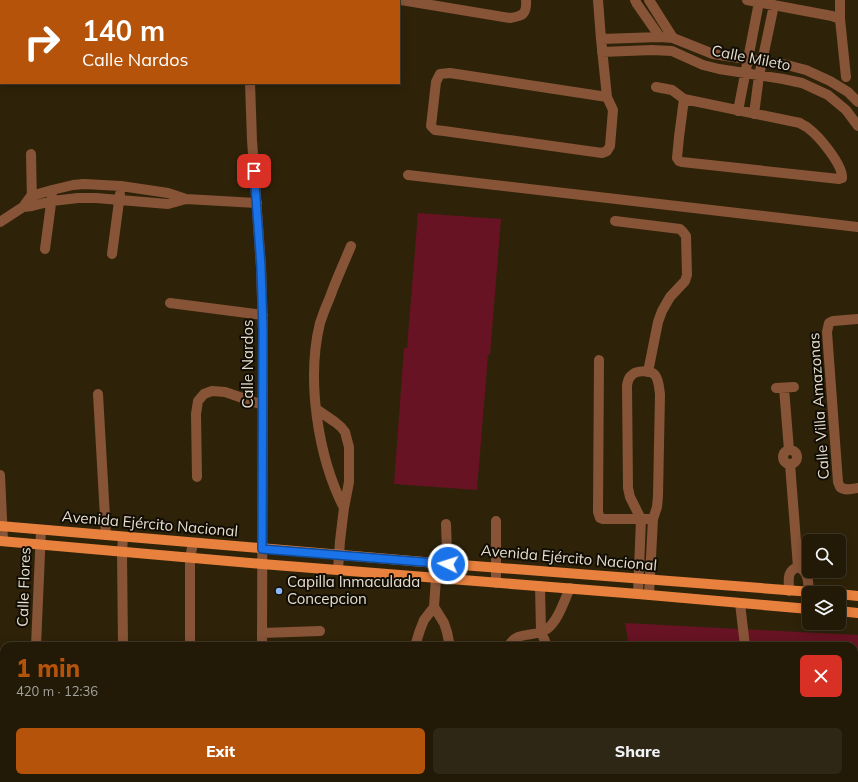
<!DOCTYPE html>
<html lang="en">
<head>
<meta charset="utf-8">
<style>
	body { margin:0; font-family:Mulish,sans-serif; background:#2e2715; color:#f1f3f6; height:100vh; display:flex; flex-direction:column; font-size:15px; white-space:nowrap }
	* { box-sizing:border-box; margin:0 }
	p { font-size:13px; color:#a2a19b }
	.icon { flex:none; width:22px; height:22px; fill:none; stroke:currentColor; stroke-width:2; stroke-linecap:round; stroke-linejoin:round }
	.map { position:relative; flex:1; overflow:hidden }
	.panel { position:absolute; left:0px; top:642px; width:858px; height:140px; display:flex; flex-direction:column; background:#221a07; border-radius:12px 12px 0 0; box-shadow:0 2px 10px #0003,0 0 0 1px #3f3828 }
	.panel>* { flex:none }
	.banner { position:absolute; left:0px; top:0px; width:400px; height:84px; box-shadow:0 2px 10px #0003,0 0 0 1px #3f3828; background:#b45309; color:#fff; overflow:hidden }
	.tools { position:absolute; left:802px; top:534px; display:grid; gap:8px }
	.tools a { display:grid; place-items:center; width:44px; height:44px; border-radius:6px; background:#221a07; box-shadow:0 2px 10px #0003,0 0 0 1px #3f3828; font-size:20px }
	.pin { position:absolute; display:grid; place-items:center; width:34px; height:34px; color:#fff; margin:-17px; border-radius:8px; box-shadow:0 2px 6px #0006 }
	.me { position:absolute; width:44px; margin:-22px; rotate:274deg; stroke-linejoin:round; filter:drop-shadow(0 0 3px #0008) }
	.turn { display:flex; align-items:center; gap:14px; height:84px; padding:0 16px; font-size:18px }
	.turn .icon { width:52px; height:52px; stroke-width:2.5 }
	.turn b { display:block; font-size:28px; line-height:34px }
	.round { display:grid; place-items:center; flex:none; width:42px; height:42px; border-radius:6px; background:#2e2715 }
	.summary { display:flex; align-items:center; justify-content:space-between; height:68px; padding:0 16px }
	h1 { font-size:24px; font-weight:800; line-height:30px; color:#b45309 }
	.primary-button { display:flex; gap:8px; margin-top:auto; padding:8px 16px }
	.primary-button a { flex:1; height:46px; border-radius:6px; background:#b45309; color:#fff; font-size:16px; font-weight:800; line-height:46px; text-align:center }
	.primary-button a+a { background:#2e2715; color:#f1f3f6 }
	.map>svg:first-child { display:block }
</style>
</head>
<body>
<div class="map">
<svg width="858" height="782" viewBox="0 0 858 782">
	<rect width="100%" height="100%" fill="#2e2309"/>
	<path fill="#671323" d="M418,213L501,219L490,355H488L477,490L394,484L404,348H407Z
		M625,623L858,635V782H653L652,778H854V646H629Z"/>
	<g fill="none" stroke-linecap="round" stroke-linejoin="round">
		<path stroke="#875437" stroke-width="10" d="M245,0V1
			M401,0L510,18C523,16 527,14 526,0
			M598,0L601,39L607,97L613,110L610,146L607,151L602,153L444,131L435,130L431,126L436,82L440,74L450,73L607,97
			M635,0L637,4L660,37
			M649,0L673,38
			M747,0L832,16L840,19
			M840,0V19L846,77
			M254,1L255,0
			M601,39L660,37L673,38L713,54L787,65L806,70L830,81L848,92L858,102
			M602,52L652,50L672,51L703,65L719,69L783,79L802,83L828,95L846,110L858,126
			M250,83L252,140L261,267L263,331L262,646
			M656,87L672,90L684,99L800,123C802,125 806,126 808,128C819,136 843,165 842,178L839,179L682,162L679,161L677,158L679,137L684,99
			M738,111L759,2
			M754,114L759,76L774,5
			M31,154L32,202
			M408,175L858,227
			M23,207L32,206L52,201L78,198H96L168,204L186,199
			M615,221L680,229L683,232L686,236L687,275L685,281L670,297L662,311L658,322L648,372
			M0,222L23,207L31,196L52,190L73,185L84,184L121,186L168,193L186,199L257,203
			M45,249L52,196
			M112,254L120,194
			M170,303L263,315
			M858,319L833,321L829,323L827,332L838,482L840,487C845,491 852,489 858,488
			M599,360L598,512L600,518L603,519H641L638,594
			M776,388L794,387
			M784,388L789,450
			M98,394L106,535
			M316,409L335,422L341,427L345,432L349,447V482L344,508L340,541L338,570
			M783 457a7 7 0 1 1 14 0a7 7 0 1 1-14 0Z
			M790,464L798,567
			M0,475L3,541
			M197,477L196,414L198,401L204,394L212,391L225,392L263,405
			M344,508C318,457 306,380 320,323C323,314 326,306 330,297C336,280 344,263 351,246
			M446,524L448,579
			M123,537L122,552L123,646
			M436,563V578L434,607L444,623L447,632L449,642V646
			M496,583V521
			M540,586L541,632L545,641V646
			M789,591C789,580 786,571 798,567C809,572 808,582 809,592
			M649,595L653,519L657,507L658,496L660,394C659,388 659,380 655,375C650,370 635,370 631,376C628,378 628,382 627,385L628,488L630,497L641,519H653
			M740,603L745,646
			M262,633L320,631
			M36,646L41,530
			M190,646V558L193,543
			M415,646L420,630L424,620L434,607
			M509,646C516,630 536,638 547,629C558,621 564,601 570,588
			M854,662H858
			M191,778V782
			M263,778V782
			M374,778V782
			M470,778L471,782
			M515,778V782
			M553,778L554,782
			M761,778V782
			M785,778V782
			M123,782V778"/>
		<path stroke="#e9813e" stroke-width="10" d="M0,526L436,563L825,593
			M0,541L262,564L638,594L809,609
			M839,594L858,596
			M839,611L858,613"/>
	</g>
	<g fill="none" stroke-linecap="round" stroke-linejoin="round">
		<g stroke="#114b97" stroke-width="10">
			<path id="route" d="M254,171L261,267L263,331L262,549L448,564"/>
		</g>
		<use href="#route" stroke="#1a73e8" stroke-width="7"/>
	</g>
	<circle fill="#8cb9fc" stroke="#120d04" stroke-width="1.5" cx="279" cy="591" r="4"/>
	<g text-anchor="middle" stroke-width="4" stroke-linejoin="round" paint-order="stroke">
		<g font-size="15" fill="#e5decf" stroke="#120d04">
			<text transform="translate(751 58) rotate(11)" y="5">Calle Mileto</text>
			<text transform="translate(248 364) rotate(-90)" y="5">Calle Nardos</text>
			<text transform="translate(819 406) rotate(-94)" y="5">Calle Villa Amazonas</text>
			<text transform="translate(150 524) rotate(5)" y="5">Avenida Ejército Nacional</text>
			<text transform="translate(569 558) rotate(5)" y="5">Avenida Ejército Nacional</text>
			<text transform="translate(24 587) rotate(-88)" y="5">Calle Flores</text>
		</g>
		<g font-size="15" fill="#e5decf" stroke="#120d04" text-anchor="start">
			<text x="287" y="587">Capilla Inmaculada<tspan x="287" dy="17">Concepcion</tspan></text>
		</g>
	</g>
</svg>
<div class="tools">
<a><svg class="icon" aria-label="search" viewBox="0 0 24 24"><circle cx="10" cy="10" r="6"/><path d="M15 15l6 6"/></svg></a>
<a><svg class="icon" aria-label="layers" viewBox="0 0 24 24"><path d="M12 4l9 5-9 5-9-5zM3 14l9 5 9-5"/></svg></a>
</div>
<div class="pin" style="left:254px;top:171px;background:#d93025"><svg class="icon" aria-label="arrive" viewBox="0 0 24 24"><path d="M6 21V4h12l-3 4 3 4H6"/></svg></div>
<svg class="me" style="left:448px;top:564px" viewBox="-20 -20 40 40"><circle r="17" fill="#1a73e8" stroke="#fff" stroke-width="3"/><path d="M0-11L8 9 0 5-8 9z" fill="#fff"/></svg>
<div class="banner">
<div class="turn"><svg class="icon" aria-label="right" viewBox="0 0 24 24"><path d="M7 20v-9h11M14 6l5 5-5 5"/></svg><div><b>140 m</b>Calle Nardos</div></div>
</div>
<section class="panel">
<div class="summary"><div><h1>1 min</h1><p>420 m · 12:36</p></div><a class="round" style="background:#d93025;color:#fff"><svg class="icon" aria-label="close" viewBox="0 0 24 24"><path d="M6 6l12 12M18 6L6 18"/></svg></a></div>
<div class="primary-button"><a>Exit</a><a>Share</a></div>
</section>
</div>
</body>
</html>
